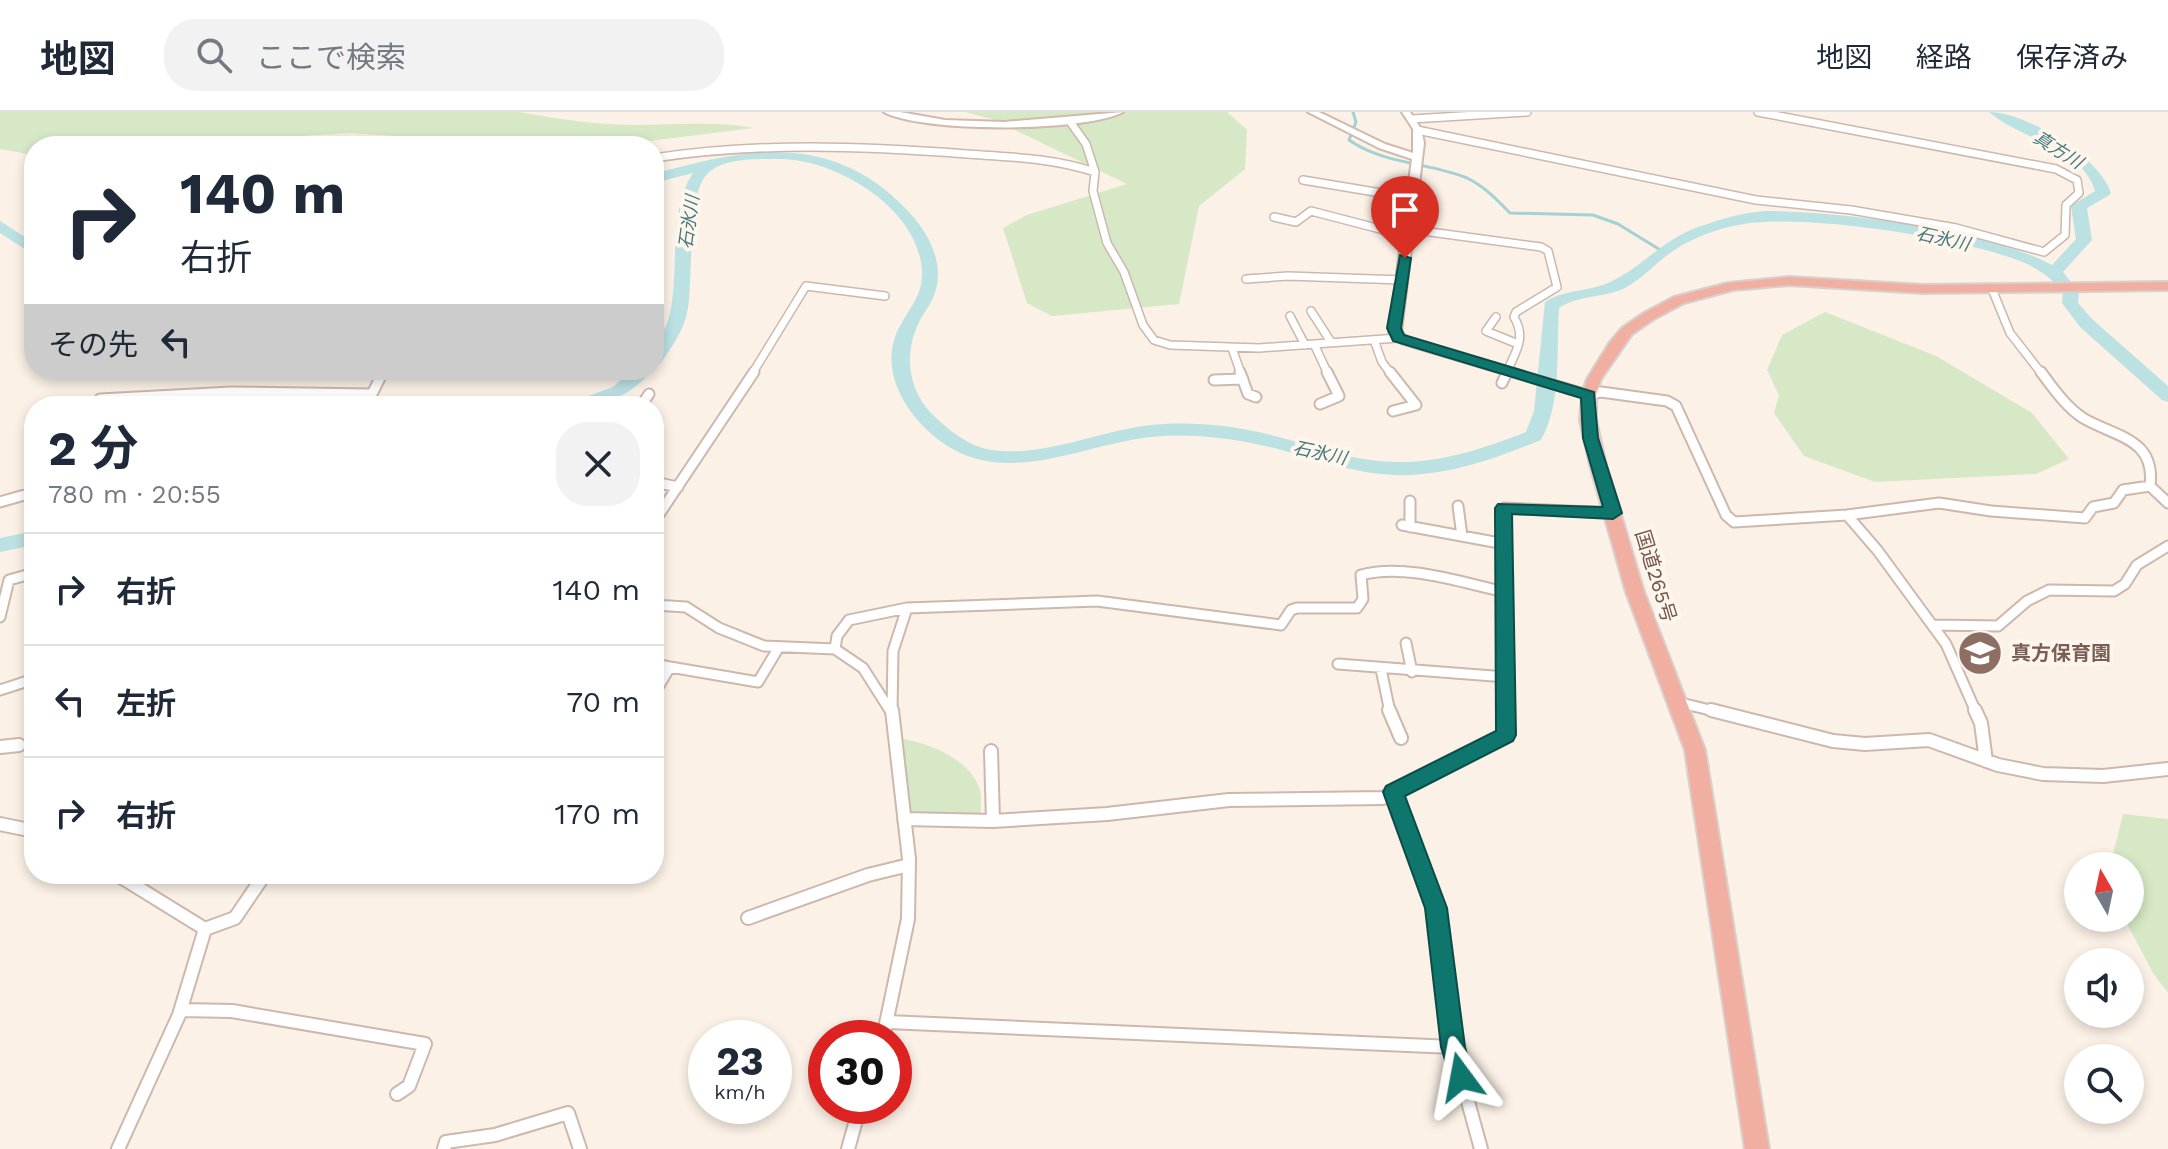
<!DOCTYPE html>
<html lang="ja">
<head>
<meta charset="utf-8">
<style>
	body { margin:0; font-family:"Work Sans","Noto Sans JP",sans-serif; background:#f2f2f3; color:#1f2937; height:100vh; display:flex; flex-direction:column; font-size:30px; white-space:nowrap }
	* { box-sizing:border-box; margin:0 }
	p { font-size:26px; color:#747a83 }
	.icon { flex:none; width:44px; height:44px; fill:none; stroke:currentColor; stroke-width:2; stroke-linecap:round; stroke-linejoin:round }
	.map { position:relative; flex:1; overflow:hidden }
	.drawer { position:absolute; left:24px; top:284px; width:640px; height:488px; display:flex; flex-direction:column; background:#fff; border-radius:32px; box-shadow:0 4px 12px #0003 }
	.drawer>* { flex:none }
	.top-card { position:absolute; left:24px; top:24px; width:640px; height:244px; border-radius:32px; box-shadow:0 4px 12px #0003; background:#fff; color:#1f2937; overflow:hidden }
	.needle { width:52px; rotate:351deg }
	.tools { position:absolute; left:2064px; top:740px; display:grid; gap:16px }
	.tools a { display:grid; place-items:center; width:80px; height:80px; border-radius:50%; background:#fff; box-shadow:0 4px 12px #0003; font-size:40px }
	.speed { position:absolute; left:688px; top:908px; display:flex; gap:16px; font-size:40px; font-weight:700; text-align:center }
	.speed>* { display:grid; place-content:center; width:104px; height:104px; border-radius:50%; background:#fff; box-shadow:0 4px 12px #0003; line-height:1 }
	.speed small { font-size:20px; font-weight:400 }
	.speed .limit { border:12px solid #d22; background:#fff; color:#111 }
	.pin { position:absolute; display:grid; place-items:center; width:68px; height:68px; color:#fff; margin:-82px -34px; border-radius:50% 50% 50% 0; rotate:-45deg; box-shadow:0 0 8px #0007 }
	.pin .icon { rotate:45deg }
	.me { position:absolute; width:88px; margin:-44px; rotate:347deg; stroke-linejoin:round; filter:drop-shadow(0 0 6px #0008) }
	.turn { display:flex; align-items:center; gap:28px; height:168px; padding:0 24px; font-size:36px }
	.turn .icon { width:104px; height:104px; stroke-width:2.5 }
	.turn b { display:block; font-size:56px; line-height:68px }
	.then { display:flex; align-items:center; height:76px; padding:0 24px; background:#0003; gap:16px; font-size:30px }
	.round { display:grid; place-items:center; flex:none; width:84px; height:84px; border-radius:32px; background:#f2f2f3 }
	.summary { display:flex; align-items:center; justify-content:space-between; height:136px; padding:0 24px }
	h1 { font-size:48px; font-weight:700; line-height:60px }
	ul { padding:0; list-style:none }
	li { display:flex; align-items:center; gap:24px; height:112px; padding:0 24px; border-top:2px solid #e0e1e3 }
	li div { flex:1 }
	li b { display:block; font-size:30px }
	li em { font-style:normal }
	header { display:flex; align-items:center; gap:48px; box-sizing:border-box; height:112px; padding:0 40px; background:#fff; border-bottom:2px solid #e0e1e3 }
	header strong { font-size:38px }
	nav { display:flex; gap:44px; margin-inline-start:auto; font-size:28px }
	.search { width:560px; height:72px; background:#f2f2f3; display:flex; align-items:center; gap:20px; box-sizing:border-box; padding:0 28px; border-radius:32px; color:#747a83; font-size:30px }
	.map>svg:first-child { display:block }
</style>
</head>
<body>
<header>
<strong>地図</strong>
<div class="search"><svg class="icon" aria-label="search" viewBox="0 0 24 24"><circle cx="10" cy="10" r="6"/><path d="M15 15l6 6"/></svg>ここで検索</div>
<nav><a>地図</a><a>経路</a><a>保存済み</a></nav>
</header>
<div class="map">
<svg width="2168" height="1037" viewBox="0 0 2168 1037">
	<rect width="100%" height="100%" fill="#fbf1e6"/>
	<path fill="#d6e8c5" d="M0,0H519C558,7 597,13 637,13C677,13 714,9 754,16L616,33L468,29L351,21L218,29L204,34H34V43L0,37Z
		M965,0H1227L1247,18L1245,57L1199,94L1179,192L1052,204L1027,191L1003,116L1027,103L1127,72L992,7Z
		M1825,200L1936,244L2032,301L2069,347L2036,362L1875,370L1804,344L1774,301L1779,283L1767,258L1782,223Z
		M899,626C928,631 970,646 980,678C982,685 980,696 981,703L901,708Z
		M2123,702L2168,707V881L2153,861L2124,806H2130V754H2110Z"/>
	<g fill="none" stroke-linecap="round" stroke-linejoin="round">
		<path stroke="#a3d1d4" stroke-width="3" d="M1353,0L1356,10L1349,28C1385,53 1428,50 1467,66C1484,74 1497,88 1510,101L1593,103L1618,112L1662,139"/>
		<path fill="#bce1e3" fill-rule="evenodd" d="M1989,0C2026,0 2100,45 2111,81L2108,84L2087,96L2092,128L2063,160L2079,180L2078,191L2092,207L2168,274V290L2162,288L2080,215L2062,191L2063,180C2052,167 2040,158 2025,151C1965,126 1801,100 1738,113C1712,118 1687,128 1666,144C1652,155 1639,169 1623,177C1602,186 1578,183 1559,196C1556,238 1562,291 1541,328C1499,345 1456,361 1410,363C1365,365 1322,349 1278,337C1241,328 1202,322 1163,324C1085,328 1005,382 935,325C902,298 877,253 901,212C911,194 923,182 922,159C919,97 838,48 781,47C760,47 723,45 707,62C686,84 694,169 687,201C683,220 671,236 660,252L654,253C654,227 665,224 670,201C680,156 667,101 693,61L654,71V62C747,36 832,19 907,98C923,114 938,138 938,162C937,191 925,194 916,217C904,246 910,279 931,301C947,317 969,335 992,338C1050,346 1107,314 1165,312C1203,310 1242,315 1279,325C1318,335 1356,350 1397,350C1442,351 1485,336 1526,320L1534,299L1545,190C1565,177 1587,180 1608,171C1642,156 1662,127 1701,114C1721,107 1745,100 1766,99C1841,99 1987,118 2052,153L2076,127L2071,94L2095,79C2082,35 2019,27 1989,0Z
			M0,109L34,131V143L0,121Z
			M632,258H652C631,285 603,294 570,294L572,290L613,275Z
			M34,419V433L0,440V426Z"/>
		<g stroke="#ccb8ad" stroke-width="10">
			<path id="street-far2" d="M1412,7L1527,0
				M1071,11L1086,32L1095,60L1093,79L1107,131L1124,160L1143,213L1154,228L1170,233L1259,236L1398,226
				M1417,18L1756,88L1851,98L1956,116L2044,140L2065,123L2066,93L2079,81L2077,68L2056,57L1758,0
				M654,46C759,30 862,34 967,42C1010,45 1054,46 1095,60
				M1303,68L1411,86
				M1274,105L1296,110L1311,99L1407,124
				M1408,117L1541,135L1548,139L1557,175L1516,200L1514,205C1527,227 1515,240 1506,262
				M1246,167L1288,164L1402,168
				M1992,177L2010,221L2042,262
				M1311,199L1331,230
				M1290,204L1305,233
				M1496,205L1486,219L1518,232
				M1374,228L1382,250L1391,262
				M1314,232L1328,262
				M1232,236L1241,262
				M382,262L384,258
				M752,262L806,174L885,184"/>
		</g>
		<g stroke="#ccb8ad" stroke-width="13">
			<path id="street-far1" d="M1240,260L1248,282L1256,285
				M1390,260L1416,293L1393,299
				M2041,260C2053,276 2066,295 2083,306C2115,325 2156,326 2150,374L2168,391
				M1214,268L1243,267
				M1502,271L1507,260
				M1589,283L1601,280L1667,289L1676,294L1726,403L1734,410L1847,403L1939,391L1991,399L2085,406L2093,395L2114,391L2123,378L2150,374
				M1320,292L1339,284L1327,260
				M95,294L100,287L231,280L372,282L383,260
				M641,294L649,282
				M654,370L678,375
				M1410,389V415
				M0,390L28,382L34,374
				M1458,394L1462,424
				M1847,403L1878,439L1946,532L1976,600
				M654,410L754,260
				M1402,413L1505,432
				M654,493L686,495L719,516L764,534L835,537L863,556L891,600
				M0,505L9,468L34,461
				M1934,513L1998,514L2027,489L2049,478L2114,479L2125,472L2137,453L2168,434
				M1406,531L1412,560
				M835,537L837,524L849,508L907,496L1097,489L1281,513L1291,498L1297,496H1357L1363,487L1361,463C1406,451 1462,471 1506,480
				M654,552L670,555
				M1338,552L1506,565
				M1381,557L1390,600
				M0,578L34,567
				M654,582L670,555L758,570L779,535
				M1677,590L1718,600
				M892,600L893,539L907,496
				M1506,600L1504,396L1613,401"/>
		</g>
		<g stroke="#ccb8ad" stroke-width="16">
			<path id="street" d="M1389,598L1401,626
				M1711,598L1833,629L1865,632L1929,628L1998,653L2043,662L2103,664L2168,657
				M1975,598L1981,611L1986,649
				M0,635L19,633
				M991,639L993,709
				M1394,680L1436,796L1453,935L1481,1037
				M904,707L993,709L1107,702L1229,688L1383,686L1506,623V598
				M0,712L34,719
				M116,762L205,817
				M748,806L868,763L909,753
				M205,817L235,806L265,762
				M182,898L232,899L425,932L409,974L397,982
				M888,910L1453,935
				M883,926L908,807L909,747L892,598
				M118,1037L179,903L205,817
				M444,1037L446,1030L495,1023L568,1001L580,1037
				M848,1037L860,994"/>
		</g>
		<g stroke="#d1baad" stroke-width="4">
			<path id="secondary" d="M884,0H900L945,8L1004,10L1123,0C1086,20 922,21 884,0Z
				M1308,0H1319L1385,32L1413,41V17L1402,0H1410L1421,17L1424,31L1401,220L1409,227L1593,280V286H1585L1401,231L1389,221L1412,47L1379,36Z"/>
		</g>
		<g stroke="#d8d0cd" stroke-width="4">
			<path id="highway" d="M1789,165L1923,173L2168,170V178L1923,181L1789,173L1733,178L1684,191L1654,207L1632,222L1601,267L1596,283V308L1606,353L1644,480L1705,638L1769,1037H1745L1685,638L1626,480L1590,353L1580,308L1582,283L1587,267L1610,230L1622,216L1644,201L1674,185L1728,171Z"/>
		</g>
		<use href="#street-far2" stroke="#fff" stroke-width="7"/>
		<use href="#street-far1" stroke="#fff" stroke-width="9"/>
		<use href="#street" stroke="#fff" stroke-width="12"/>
		<use href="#secondary" fill="#fff" fill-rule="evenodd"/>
		<use href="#highway" fill="#f1afa1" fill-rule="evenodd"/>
	</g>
	<path fill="#0f766e" stroke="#0a4d48" stroke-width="2" d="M1400,143L1411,146L1401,216L1404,223L1594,280L1598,326L1622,401L1613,407L1512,402L1516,623L1513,629L1405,684L1447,796L1465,935L1473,965L1470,973L1461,977L1453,973L1441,935L1425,796L1383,680L1386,674L1496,619L1495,396L1498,392L1603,395L1583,326L1581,286L1393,229L1387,216Z"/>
	<defs>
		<g id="school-disc" transform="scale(2.3)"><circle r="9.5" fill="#8d6e63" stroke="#fef5ec"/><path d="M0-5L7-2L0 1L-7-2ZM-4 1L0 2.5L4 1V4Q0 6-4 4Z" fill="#fff"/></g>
	</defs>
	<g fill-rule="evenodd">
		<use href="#school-disc" x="1980" y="541"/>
	</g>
	<g text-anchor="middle" stroke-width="8" stroke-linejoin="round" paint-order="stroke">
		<g font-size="18" font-style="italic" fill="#44797e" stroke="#fef5ec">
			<text transform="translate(2058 38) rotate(32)" y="6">真方川</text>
			<text transform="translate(689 110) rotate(-82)" y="6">石氷川</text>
			<text transform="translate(1943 127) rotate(13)" y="6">石氷川</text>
			<text transform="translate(1320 341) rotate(12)" y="6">石氷川</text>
		</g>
		<g font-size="20" fill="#73574c" stroke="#fef5ec">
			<text transform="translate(1656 464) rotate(73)" y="7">国道265号</text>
		</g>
		<g font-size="20" font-weight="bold" fill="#785e54" stroke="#fef5ec" text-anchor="start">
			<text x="2011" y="548">真方保育園</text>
		</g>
	</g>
</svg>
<div class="tools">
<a><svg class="needle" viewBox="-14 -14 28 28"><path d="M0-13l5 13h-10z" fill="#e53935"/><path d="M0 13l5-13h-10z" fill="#747a83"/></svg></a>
<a><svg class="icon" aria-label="sound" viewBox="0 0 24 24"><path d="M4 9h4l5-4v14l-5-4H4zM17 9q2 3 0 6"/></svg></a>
<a><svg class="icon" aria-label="search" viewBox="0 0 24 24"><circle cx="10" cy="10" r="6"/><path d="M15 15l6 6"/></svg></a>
</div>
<div class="speed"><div>23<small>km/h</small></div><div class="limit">30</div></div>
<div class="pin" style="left:1405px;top:146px;background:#d93025"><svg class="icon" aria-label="arrive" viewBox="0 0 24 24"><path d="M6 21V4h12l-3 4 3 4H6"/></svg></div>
<svg class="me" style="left:1461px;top:965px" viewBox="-20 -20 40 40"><path d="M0-17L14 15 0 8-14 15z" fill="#0f766e" stroke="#fff" stroke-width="4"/></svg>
<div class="top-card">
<div class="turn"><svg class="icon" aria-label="right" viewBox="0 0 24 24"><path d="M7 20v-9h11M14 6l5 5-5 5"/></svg><div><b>140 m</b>右折</div></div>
<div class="then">その先<svg class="icon" aria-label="left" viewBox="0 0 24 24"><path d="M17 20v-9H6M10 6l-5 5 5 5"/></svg></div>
</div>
<section class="drawer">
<div class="summary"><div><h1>2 分</h1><p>780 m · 20:55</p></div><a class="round"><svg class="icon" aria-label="close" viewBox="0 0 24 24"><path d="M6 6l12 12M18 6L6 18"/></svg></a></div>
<ul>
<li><svg class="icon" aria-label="right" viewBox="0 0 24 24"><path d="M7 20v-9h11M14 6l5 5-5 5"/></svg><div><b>右折</b></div><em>140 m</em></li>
<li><svg class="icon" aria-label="left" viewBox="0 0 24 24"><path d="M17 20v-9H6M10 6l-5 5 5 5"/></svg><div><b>左折</b></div><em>70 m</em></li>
<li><svg class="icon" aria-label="right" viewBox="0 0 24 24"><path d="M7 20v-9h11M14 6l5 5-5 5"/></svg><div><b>右折</b></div><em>170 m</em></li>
</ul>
</section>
</div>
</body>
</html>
